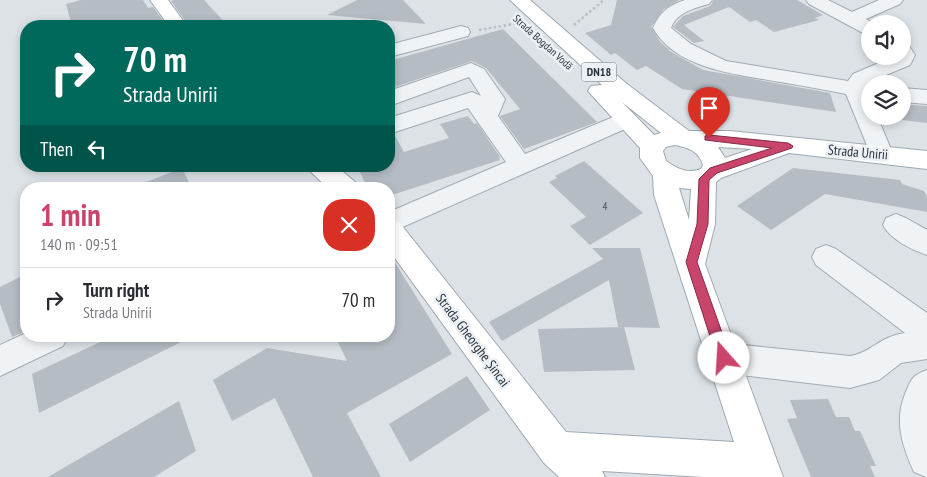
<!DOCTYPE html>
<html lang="en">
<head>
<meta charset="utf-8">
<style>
	body { margin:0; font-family:"PT Sans Narrow",sans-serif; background:#f2f2f3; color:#2b2b33; height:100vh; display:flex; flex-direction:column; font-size:19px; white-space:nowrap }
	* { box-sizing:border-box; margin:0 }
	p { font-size:16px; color:#7c7c81 }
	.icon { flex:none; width:28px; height:28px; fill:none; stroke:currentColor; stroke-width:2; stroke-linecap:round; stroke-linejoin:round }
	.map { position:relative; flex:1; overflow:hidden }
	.details { position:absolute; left:20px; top:182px; width:375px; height:160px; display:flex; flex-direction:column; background:#fff; border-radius:20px; box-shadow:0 2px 8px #0003 }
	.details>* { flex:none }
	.top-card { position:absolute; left:20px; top:20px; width:375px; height:152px; border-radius:20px; box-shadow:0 2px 8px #0003; background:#00695c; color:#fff; overflow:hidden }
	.buttons { position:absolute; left:861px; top:15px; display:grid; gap:10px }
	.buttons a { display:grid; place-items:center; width:50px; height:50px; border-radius:50%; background:#fff; box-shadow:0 2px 8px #0003; font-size:25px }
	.pin { position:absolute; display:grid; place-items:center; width:42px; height:42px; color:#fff; margin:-51px -21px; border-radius:50% 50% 50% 0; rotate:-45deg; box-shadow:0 0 5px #0007 }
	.pin .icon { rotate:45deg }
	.me { position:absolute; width:55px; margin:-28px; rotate:341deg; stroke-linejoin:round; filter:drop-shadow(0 0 4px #0008) }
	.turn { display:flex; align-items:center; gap:18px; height:105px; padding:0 20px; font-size:22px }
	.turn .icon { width:65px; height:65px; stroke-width:2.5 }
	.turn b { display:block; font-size:35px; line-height:42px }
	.then { display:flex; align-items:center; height:48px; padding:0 20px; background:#0003; gap:10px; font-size:19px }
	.round { display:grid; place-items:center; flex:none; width:52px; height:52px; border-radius:20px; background:#f2f2f3 }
	.headline { display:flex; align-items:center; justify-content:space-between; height:85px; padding:0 20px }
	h1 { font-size:30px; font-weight:600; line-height:38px; color:#c9456c }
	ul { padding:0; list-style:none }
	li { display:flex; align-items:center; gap:15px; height:65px; padding:0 20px; border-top:1px solid #e1e1e2 }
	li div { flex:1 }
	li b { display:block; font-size:19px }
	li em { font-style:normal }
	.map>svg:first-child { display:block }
</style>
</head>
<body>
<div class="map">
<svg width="927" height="477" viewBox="0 0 927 477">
	<rect width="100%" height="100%" fill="#dde2e7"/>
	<path fill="#b5bcc3" d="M81,0H143L148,8L153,7L167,26H72L66,4Z
		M174,0H204L228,26H189L171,1Z
		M357,0H403L426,24L327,15Z
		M617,0H679L664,9L651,27L661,43L670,50H668L703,70L830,93L836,112L682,89L646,66L637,70L615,53L611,55L585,33L611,25Z
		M714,0H797L823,15L815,18L819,20L774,32L756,20L750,22L729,7L684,25L704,41L694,43L673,27L683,16L710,6Z
		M503,29L597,122L524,149L500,116L520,109L486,68L472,61L389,89V61Z
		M902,104L927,106V123L902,120Z
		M468,116L474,124L477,123L500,157L499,158L500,160L389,196V189H368L357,166H389V136L394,134L404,152L449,138L440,124Z
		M584,161L643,213L590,245L570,226L586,217L549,182L557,178L555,176Z
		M182,168L192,189H131V188Z
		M793,168L900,180L902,184L924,191L927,197V212L825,194L771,230L737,206Z
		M592,248H640L660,328L618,327L609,280L502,341L489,322L603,259Z
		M389,253L452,354L347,413L381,477H313L275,398L232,421L213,380L267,348L347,361L335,336H389Z
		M26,274V331L12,337L0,304V287Z
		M624,327L635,370L544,372L538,329Z
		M113,336H193L39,413L32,374Z
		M467,376L490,410L410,462L389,424Z
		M828,399L836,417H849L855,431H860L876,466H870L875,477H811L787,419L797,418L790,400Z
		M179,401L196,451L154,477H48Z"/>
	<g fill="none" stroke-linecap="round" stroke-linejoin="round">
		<g stroke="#a3aab1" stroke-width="2">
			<path id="minor" d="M685,0H712L709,4C695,8 677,12 671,28L691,44L726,61L848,81L853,74L895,56H902V44L909,46L915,55L910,65L869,82L868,84H870V116H877L893,154L889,160L881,162L873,160L846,94C822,89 798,85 774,81C734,74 675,68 653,28C659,13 669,5 685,0Z
				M806,0H828L852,12L879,0H903L900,4L866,19L874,24H870V35L863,33L809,4Z
				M461,26L468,28L470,32L468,36L389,57V45Z
				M471,63L484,69L505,99L498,116L525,154L618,115L626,113L634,115L637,120L634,125L389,233V212L506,162L468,108L389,134V118L472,92L481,96L469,77L389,106V91Z
				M902,88L927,90V104L902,102Z
				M896,214L906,218L927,230V255C912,250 890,239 883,225L886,218Z
				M826,245L836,249L927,313V359L901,363L879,380L850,388L724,373L713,369L708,358L713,347L724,343L850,356C871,353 880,336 905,333L816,265L812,257L816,249Z
				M26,333V336H68L63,346L0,376V345Z
				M927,370V477H926L914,472C902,445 894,422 905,394C911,380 912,375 927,370Z"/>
		</g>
		<g stroke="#9da9b2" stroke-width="2">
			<path id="major" d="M150,0H168L187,26H169Z
				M510,0H530L627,84L689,131H730L927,151V169L789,153L721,178L716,182L715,224L705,264L783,477H704L602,471L605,477H559L544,463L389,250V219L399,222L566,432L734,442L654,195L653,176L640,158V148L588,91L591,86L602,85ZM622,102L661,133L654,135ZM674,145C687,147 699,151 703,165L701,169C687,174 678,169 666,161L663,151L666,147ZM718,147L752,149L725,158ZM679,188L691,189L689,220Z
				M308,166H336L355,182L359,189H329L311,172Z"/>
		</g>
		<path stroke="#b8bdc1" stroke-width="2.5" stroke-dasharray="2.5 2.5" stroke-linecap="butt" d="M574,25L604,0
			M479,30L519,23"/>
		<use href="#minor" fill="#f0f3f5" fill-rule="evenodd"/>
		<use href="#major" fill="#fff" fill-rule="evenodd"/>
	</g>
	<path fill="#c9456c" stroke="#832d46" d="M709,135L788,143L793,146L792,148L717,173L709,180L708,224L697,262L731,358L729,363L724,365L719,363L717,358L686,262L697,224L699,179L710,168L772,148L705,140V136Z"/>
	<g text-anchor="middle" stroke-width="5" stroke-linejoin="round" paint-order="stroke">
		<g font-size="11" fill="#27323d" stroke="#edf1f5">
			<text transform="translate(543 42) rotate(42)" y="4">Strada Bogdan Vodă</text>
		</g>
		<g font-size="11" fill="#4a545e">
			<text x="605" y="210">4</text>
		</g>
		<rect fill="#edf1f5" stroke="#626b74" stroke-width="1" x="581.5" y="62.5" width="35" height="19" rx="4"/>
		<g font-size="12" font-weight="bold" fill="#27323d">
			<text x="599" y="76">DN18</text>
		</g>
		<g font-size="14" fill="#27323d" stroke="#edf1f5">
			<text transform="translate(858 152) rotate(5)" y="5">Strada Unirii</text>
			<text transform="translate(473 340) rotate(53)" y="5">Strada Gheorghe Șincai</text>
		</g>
	</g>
</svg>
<div class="buttons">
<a><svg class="icon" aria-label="sound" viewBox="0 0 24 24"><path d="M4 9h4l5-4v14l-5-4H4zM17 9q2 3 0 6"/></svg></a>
<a><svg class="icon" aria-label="layers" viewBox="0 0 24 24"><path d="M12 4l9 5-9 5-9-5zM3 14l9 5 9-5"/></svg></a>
</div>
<div class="pin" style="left:709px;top:138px;background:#d93025"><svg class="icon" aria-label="arrive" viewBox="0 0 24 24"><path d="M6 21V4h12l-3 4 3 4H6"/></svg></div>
<svg class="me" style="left:724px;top:358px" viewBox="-20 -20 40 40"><circle r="19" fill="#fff"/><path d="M0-13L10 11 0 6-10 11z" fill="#c9456c"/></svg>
<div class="top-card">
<div class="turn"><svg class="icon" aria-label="right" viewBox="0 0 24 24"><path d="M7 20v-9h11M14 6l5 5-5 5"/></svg><div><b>70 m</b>Strada Unirii</div></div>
<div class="then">Then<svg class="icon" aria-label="left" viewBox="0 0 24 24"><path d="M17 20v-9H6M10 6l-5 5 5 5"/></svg></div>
</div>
<section class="details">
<div class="headline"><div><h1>1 min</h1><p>140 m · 09:51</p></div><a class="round" style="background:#d93025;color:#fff"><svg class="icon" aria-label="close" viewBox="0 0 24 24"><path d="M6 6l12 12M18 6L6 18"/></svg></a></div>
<ul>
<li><svg class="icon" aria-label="right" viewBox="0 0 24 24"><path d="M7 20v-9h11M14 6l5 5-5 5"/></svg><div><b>Turn right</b><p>Strada Unirii</p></div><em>70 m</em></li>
</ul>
</section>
</div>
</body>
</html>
